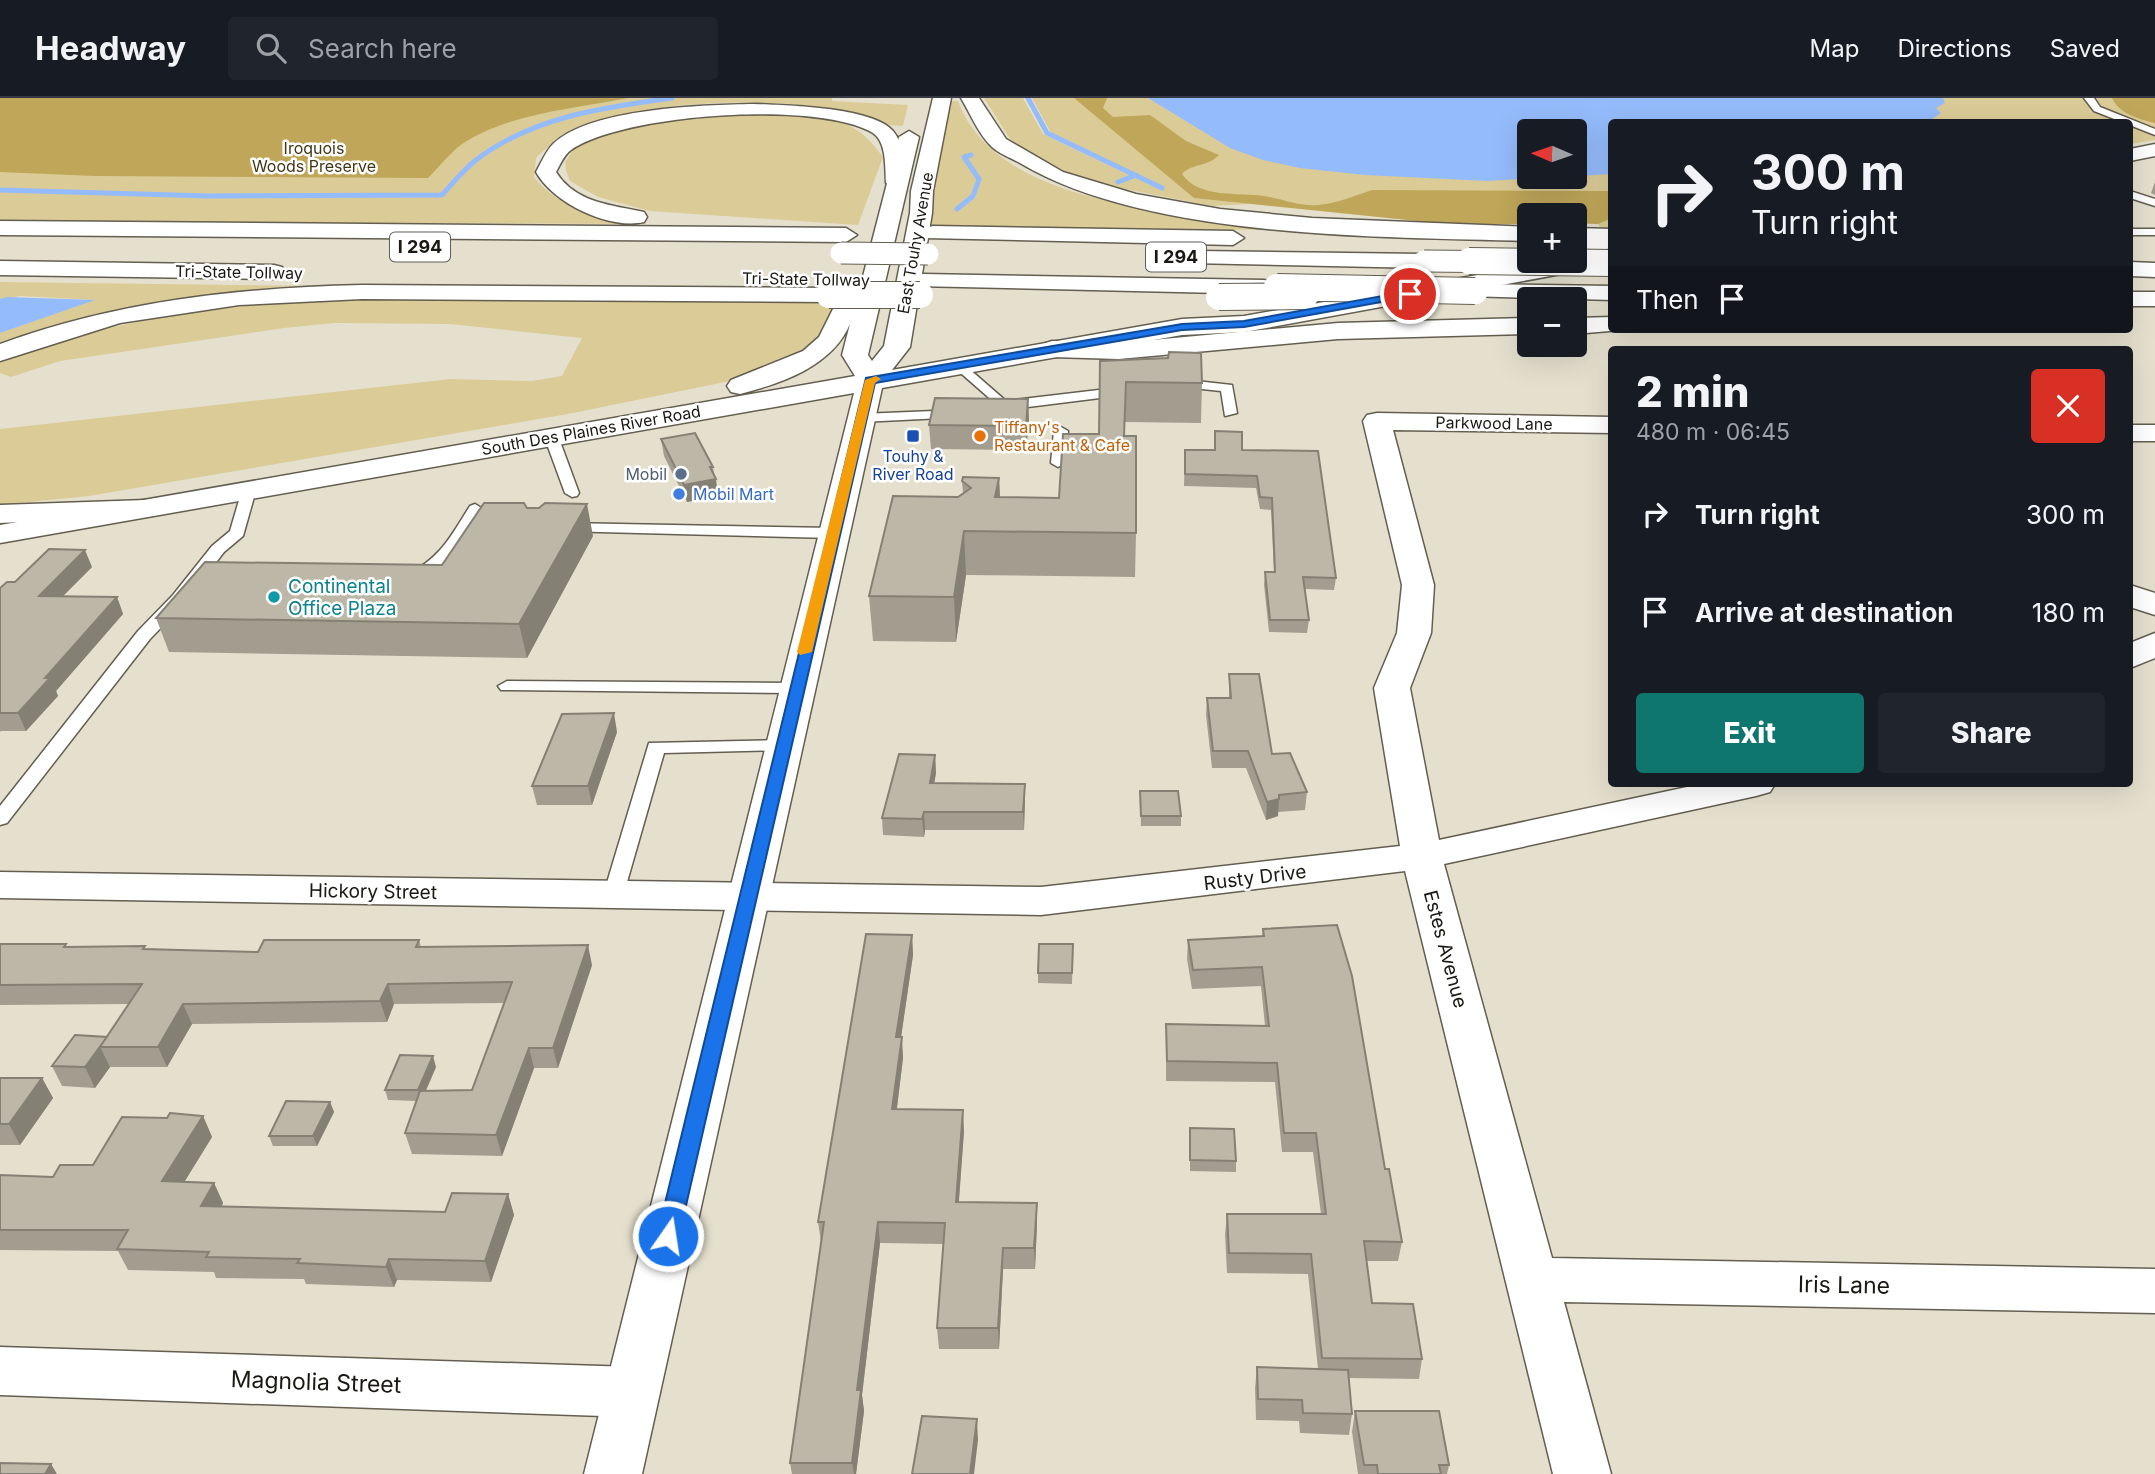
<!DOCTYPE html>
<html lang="en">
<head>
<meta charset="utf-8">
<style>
	body { margin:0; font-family:Inter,sans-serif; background:#20242c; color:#f1f3f6; height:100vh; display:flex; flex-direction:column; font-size:26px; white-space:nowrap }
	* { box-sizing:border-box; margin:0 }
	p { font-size:23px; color:#9ea1a6 }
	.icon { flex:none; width:38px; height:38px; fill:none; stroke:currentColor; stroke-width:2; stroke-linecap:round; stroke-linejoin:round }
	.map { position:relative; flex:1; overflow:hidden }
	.details { position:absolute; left:1608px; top:248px; width:525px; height:441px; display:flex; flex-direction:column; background:#171b24; border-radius:7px; box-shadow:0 7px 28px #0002 }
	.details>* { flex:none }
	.top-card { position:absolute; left:1608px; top:21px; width:525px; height:214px; border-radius:7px; box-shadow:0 7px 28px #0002; background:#171b24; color:#f1f3f6; overflow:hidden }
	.needle { width:46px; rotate:272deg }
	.tools { position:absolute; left:1517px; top:21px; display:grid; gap:14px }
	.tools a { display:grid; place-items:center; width:70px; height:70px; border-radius:7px; background:#171b24; box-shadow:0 7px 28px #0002; font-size:35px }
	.pin { position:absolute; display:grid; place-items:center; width:60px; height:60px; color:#fff; margin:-30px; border:4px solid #fff; border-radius:50%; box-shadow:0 2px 7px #0007 }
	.me { position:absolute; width:77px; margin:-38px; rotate:13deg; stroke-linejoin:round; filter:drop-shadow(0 0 5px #0008) }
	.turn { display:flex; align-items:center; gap:24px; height:147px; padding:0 28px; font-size:32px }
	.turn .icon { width:91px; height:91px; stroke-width:2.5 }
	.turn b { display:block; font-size:49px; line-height:60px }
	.then { display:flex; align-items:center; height:66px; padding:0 28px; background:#0003; gap:14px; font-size:26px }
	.round { display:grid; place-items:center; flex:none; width:74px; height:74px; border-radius:7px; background:#20242c }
	.summary { display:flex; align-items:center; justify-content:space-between; height:119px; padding:0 28px }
	h1 { font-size:42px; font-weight:800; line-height:52px }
	.action { display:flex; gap:14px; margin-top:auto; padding:14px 28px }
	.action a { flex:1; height:80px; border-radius:7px; background:#0f766e; color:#fff; font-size:28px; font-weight:800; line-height:80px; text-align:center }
	.action a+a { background:#20242c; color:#f1f3f6 }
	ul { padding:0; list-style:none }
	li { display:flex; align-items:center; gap:21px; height:98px; padding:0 28px }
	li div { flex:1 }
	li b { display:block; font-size:26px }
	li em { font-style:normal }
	header { display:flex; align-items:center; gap:42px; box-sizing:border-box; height:98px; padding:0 35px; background:#171b24; border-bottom:2px solid #363941 }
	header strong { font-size:33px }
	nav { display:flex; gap:38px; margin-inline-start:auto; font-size:24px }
	.search { width:490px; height:63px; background:#20242c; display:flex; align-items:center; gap:18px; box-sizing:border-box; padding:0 24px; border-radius:7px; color:#9ea1a6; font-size:26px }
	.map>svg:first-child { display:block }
</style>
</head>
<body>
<header>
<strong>Headway</strong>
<div class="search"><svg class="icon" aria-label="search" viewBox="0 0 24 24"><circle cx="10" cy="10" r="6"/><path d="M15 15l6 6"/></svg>Search here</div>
<nav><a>Map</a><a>Directions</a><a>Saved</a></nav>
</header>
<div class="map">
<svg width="2155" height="1376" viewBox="0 0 2155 1376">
	<rect width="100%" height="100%" fill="#e5e0ce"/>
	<path fill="#dbcb97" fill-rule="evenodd" d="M0,0H832V3L908,7L903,28C878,28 842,12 814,8C738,0 593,1 536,60L534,79C561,114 607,119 647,126L0,124Z
		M984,0H1023L1043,36L1150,87L1156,85L1051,35L1032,0H2155V42L2130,46V24H1612V132H1602L1598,126L1575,125V117H1530L1529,126H1447L1250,106L1212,108L1125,91L1067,74L1031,56L1010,41ZM1530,33H1575V79H1530Z
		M951,3H958C992,96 1137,110 1221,122C1236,124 1268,124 1277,132L930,128L932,95Z
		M771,12C820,20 852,14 883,59L858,127L650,113L598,99L570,83L566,73L565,64L575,49L619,28Z
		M0,184L314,188L220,195L125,211L0,246V235L94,202L21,198L0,201Z
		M392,201L836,204L824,234L809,249L789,262L735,282L568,316L89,398L0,407V331L451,281L532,283L562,278L582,240L450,226L335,225L284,230L60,263L11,279L0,275V265C132,212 252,204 392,201Z"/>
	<path fill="#bfa659" d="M0,0H628C574,11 509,15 462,46C450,55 439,69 428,80L95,78L0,74Z
		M1074,0H1107L1103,10L1113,19L1150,17L1186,43L1219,57C1208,69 1192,65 1182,76C1199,101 1239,94 1264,98C1283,101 1300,109 1319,107C1337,105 1355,98 1372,92L1612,93V120L1598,126L1575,125V117H1530L1529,126H1447L1194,100Z
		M2112,0H2155V25C2139,21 2119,16 2112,0Z"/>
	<path fill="#94bbfb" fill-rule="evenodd" d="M1148,0H1943L1945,5L1936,10L1941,15L1928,24H1612V76L1487,83L1365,77L1300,70L1263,62L1230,50ZM1530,33H1575V79H1530Z
		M7,199L95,202L0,235V201Z"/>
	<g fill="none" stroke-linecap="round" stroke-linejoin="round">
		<path stroke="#94bbfb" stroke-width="5" d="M1028,0L1047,35L1162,90
			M1118,84L1136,77
			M0,92L209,98L442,97C453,85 463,72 476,62C532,19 605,9 672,0
			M957,111L973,98L979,81L964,59L971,57"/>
		<g stroke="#635e4f" stroke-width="3">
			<path id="service" d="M2084,0H2094L2100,9L2155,31V37L2094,13Z
				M2130,93L2155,101V108L2130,100Z
				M2130,131H2155V137H2130Z
				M960,263L1006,303L1124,289L1131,293L1124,297L1003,312L955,270L953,267Z
				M1178,281L1232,287L1237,315L1225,318L1221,293L1173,288L1171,285Z
				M958,312L965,316L963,319L861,324L854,320L861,316Z
				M1061,329L1068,333L1065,365L1058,369L1051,365L1054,333Z
				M551,334L558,338L579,395L577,398L572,399L565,395L544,338Z
				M249,388L256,392L243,438L224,454L185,505L150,541L7,725L0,727V708L138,533L173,497L212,448L230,433L242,392Z
				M475,406L483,411C471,434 442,489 409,481V475C441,460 452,436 470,408Z
				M566,425L832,430L840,435L832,440L561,433V427Z
				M507,583L796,585L805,590L796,595L501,592L498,588Z
				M783,642L790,644L792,648L790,652L664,655L623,798L620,803H606L603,798L649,645Z"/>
		</g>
		<g stroke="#635e4f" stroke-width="3">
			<path id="minor" d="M1377,315L1612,319V335L1393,332L1434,487L1431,535L1410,590L1439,742L1701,686H1775L1770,694L1756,698L1444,766L1552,1160L2155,1171V1215L1564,1204L1611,1376H1553L1405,773L1041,817L0,800V774L1041,789L1400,748L1374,590L1397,535L1402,487L1363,323L1367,317Z
				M2130,327H2155V343H2130Z
				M2130,487L2155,495V517L2130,509Z
				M2155,535V560L2130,570V545Z
				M0,1249L632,1269L652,1277L660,1294L652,1311L632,1319L0,1297Z"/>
		</g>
		<g stroke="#635e4f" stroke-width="3">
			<path id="secondary" d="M933,0H951L933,93L932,115L910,249L892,272L1182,221L1244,218L1557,163H1574L1579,168L1575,173L1567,175L1244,234L1182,237L882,290L642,1376H584L854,295L0,445V427L855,278L842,257L850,226C832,268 783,285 740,296L731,294L727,288L731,282L803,253L819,239L834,209L860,190L899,39L909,33L919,39L868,257L872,263L884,248L910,115L911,93Z
				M2155,46V58L2130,63V51Z
				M1612,136V150L1575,157V143Z"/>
		</g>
		<g stroke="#635e4f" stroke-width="3">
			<path id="motorway" d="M961,0H979L1006,41L1063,74L1136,96L1220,111L1312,120L1530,129V143C1382,139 1147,141 1020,65C1011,60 1000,56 992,49C979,37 970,15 961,0Z
				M754,6C784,7 873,9 893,33C905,48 905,67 906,85L896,91L886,85C885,71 887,44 873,35C818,2 623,16 571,52C564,57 560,67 556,74C575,105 612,107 644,114L647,119L644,124C609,132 553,105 536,74C541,65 546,53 553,46C590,10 703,7 754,6Z
				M0,123L846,130L857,137L846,144L0,137Z
				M933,128L1233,133L1244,140L1233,147L925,140L922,135L925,130Z
				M1575,130L1612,131V145L1575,144Z
				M1198,153L1424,156L1432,158L1436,163L1432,168L1424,170L1190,165L1186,160L1190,155Z
				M0,163L274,167L282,169L286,174L282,179L274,181L0,177Z
				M2130,164L2155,165V179L2130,178Z
				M923,176L1264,182L1272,184L1276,189L1272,194L1264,196L915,188L911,183L915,178Z
				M1475,186L1612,188V202L1466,198L1463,193L1466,188Z
				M362,187L829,190L838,192L841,197L838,202L829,204L362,201L239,207L120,225L0,263V246C118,203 237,190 362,187Z
				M2130,194H2155V208H2130Z
				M1612,219V231L1621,232L1575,236V220Z
				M1530,220V236L1338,241L1119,261L1052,259L1043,256L1039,251L1043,246L1052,243L1119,245L1338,225Z
				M146,402L157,405L161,411L157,417L0,425V407Z"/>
		</g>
		<use href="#service" fill="#fff" fill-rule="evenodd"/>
		<use href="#minor" fill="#fff" fill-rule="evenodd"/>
		<use href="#secondary" fill="#fff" fill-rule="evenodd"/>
		<use href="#motorway" fill="#fff" fill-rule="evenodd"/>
		<g stroke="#635e4f" stroke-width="23" stroke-linecap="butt">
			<path id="motorway-bridge-far1" d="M841,155L928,156
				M1424,163L1612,165"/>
		</g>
		<g stroke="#635e4f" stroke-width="28" stroke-linecap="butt">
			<path id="motorway-bridge" d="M1469,163L1612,165
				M1277,189L1475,193
				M829,197H920
				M1219,199L1305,198"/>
		</g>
		<use href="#motorway-bridge-far1" stroke="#fff" stroke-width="21"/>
		<use href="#motorway-bridge" stroke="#fff" stroke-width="26"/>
	</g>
	<path fill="#a29d8f" d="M2155,84V97L2151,95Z
		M1100,263L1202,285L1201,325L1125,324V338L1136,435L1135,479L966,477L956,544L873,543L869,498L958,399L963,395L962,383L999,380L1000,399L1059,400L1099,336Z
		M1028,301L1029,324L1026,352L931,351L929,327Z
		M1215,333L1242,352L1336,480L1334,492L1305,491L1309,522L1307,535L1269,534L1264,487L1265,474H1274L1271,412L1260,411L1256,390L1184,388L1185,352H1215Z
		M661,341L713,369L718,398L687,404L664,358Z
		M593,438L527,560L169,554L156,520Z
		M92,469L63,498L117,499L123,516L56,593L58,598L26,633H1L0,634V490L15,484Z
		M1229,576L1272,656L1307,694L1305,712L1278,714V718L1266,722L1246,670H1212L1206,617L1207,600H1229Z
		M617,634L592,707H537L532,688Z
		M935,657L936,675L934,685L1025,686L1024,732H925L924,739L883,737L882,720Z
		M1140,693L1181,718V728H1141Z
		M1263,831L1385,1071L1402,1144L1398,1163H1366L1372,1205L1422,1261L1419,1281L1349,1280L1352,1316L1349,1337L1300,1335L1299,1323L1256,1322L1255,1290L1257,1269L1318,1271L1308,1176L1227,1175L1225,1136L1227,1116H1321L1313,1054H1282L1275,984L1166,983V926L1265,928L1261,888L1192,891L1187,861L1188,842L1262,838Z
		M912,837L913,857L901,939L903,960L897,1011L964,1033L959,1104L1037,1105V1126L1035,1171H1003L999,1251H939L937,1230L943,1146L880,1145L862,1297L864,1313L856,1376H792L790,1365L821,1144L818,1124Z
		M419,842L421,849L592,867L558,970H534L502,1058L412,1056L405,1035L416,1003L388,1002L385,992L436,969L426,993L472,992L505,905L394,906L387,924L192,926L167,969H110L95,990L62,988L52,968L107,939L129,906L0,907V846L258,854Z
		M1073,846L1072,886L1038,885V875Z
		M0,980H42L53,1000L20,1047H0Z
		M330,1004L334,1014L317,1048H273L269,1038Z
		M203,1018L212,1039L184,1084L214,1085L223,1105L222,1109L445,1114L508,1096L514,1117L491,1184L397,1182L394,1189L306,1186L304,1181L216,1180L214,1174L128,1172L118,1153L0,1152V1077L53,1079L93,1067L167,1020Z
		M1190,1030L1236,1063V1074L1190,1073Z
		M1355,1313L1449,1367L1447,1376H1358L1352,1334Z"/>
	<path fill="#848074" d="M1028,301L1029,324L1026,352V328Z
		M999,380L1001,422L995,399Z
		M716,381L718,398L687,404L684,387Z
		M587,406L593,438L527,560L519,526Z
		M964,433L966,477L956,544L954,499Z
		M85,452L92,469L46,515L39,498Z
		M117,499L123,516L56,593L58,598L26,633L18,615L45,580Z
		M614,615L617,634L592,707L588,688Z
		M935,657L936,675L931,703L930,685Z
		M1025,686V704L1024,732L1023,714Z
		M1279,701L1278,718L1266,722L1267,704Z
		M924,714L925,732L924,739L922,721Z
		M912,837L913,857L898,960L896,939Z
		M588,847L592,867L558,970L553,950Z
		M388,886L394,906L387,924L380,903Z
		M183,906L192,926L167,969L158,949Z
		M902,939L903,960L894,1032L892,1011Z
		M100,949L110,969L95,990L85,969Z
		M529,950L534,970L502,1058L496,1037Z
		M433,958L436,969L421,1003L418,992Z
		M42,980L53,1000L20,1047L9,1026Z
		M330,1004L334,1014L317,1048L313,1038Z
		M963,1012L964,1033L957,1125L956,1104Z
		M203,1018L212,1039L172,1104L162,1083Z
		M214,1085L223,1105L210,1129L201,1108Z
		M508,1096L514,1117L491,1184L485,1163Z
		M1037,1105V1126L1035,1171L1034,1150Z
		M878,1124L880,1145L862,1297L864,1313L856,1376H854L852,1365L857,1292Z
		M1003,1150V1171L999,1251L998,1230Z
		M389,1161L397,1182L394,1189L386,1169Z
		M977,1321L978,1342L974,1376H970Z
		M51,1366L57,1376H45Z"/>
	<path fill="#bcb7a6" stroke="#848074" stroke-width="2" d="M1169,254L1201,255L1202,285L1126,284L1124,338H1136V435L964,433L954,499L869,498L893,398L958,399L971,390L962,383L963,379L999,380L995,399L1059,400L1063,336H1099L1100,263L1168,260Z
		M935,300L1028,301L1026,328L929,327Z
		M1215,333L1242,334V352L1318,353L1336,480L1303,479L1309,522H1270L1265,474H1275L1272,400L1260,399L1257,378L1185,376V352H1215Z
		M695,335L713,369H710L716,381L684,387L661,341Z
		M484,405H524L527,410H539L545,405L587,406L519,526L156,520L205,464L442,467Z
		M49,451L85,452L39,498L117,499L45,580H50L18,615H0V490L7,484H15Z
		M1229,576H1259L1272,656L1290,655L1307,694L1279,697V701L1267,704L1248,653H1213L1207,600H1231Z
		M614,615L588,688H532L562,616Z
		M899,656L935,657L930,685L1025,686L1023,714H924L922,721L882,720Z
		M1140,693H1178L1181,718H1141Z
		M1337,827L1352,878L1385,1071H1389L1402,1144L1364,1143L1372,1205L1413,1206L1422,1261L1322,1260L1311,1156L1229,1155L1227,1116H1326L1316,1035H1284L1277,965L1167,963L1166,926L1269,928L1262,869L1193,872L1188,842L1264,838L1263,831Z
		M866,836L912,837L896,939H902L892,1011L963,1012L956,1104L1037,1105L1034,1150H1003L998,1230H937L945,1125L878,1124L857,1292H861L852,1365H790L824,1124H818Z
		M264,842H419L416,849L588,847L553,950H529L496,1037L405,1035L420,993L472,992L512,884L388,886L380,903L183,906L158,949H100L142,886L0,887V846H66L64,849L145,848L143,851L258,854Z
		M1039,846H1073L1072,875H1038Z
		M75,937L107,939L85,969L52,968Z
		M400,957L433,958L418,992H385Z
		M0,980H42L9,1026H0Z
		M286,1003L330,1004L313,1038H269Z
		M170,1015L203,1018L162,1083L214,1085L201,1108L445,1114L452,1095L508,1096L485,1163L389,1161L386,1169L297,1165L300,1161L206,1159L209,1154L117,1151L128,1132H0V1077L53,1079L60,1067H93L122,1019L167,1020Z
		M1190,1030L1234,1031L1236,1063L1190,1062Z
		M1257,1269L1348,1272L1352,1316L1303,1315L1302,1302L1258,1301Z
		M1355,1313H1439L1449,1367H1439L1441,1376H1378L1377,1367H1364Z
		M922,1318L977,1321L970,1376H912Z
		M0,1365L51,1366L45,1376H0Z"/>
	<path fill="#1a73e8" stroke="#114b97" stroke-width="2" d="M1410,193L1414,198L1244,229L1182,232L875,285L679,1138L676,1144L668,1147L661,1144L657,1138L866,280L1182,226L1244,223Z"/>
	<path fill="#f59e0b" d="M876,278L881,281L875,285L812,554L800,557L797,554L865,282Z"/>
	<rect fill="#1a4fb4" stroke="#fff" stroke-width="2.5" x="906" y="331" width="14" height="14" rx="3.5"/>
	<circle fill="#e8710a" stroke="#fff" stroke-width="2.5" cx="980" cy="338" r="7"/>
	<circle fill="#5c6f8a" stroke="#fff" stroke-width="2.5" cx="681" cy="376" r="7"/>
	<circle fill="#3f7fe0" stroke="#fff" stroke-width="2.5" cx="679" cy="396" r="7"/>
	<circle fill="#0f9aa8" stroke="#fff" stroke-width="2.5" cx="274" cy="499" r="7"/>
	<g text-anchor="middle" stroke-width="5" stroke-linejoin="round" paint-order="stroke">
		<g font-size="16" fill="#423715" stroke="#fff">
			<text x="314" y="56">Iroquois<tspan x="314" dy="18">Woods Preserve</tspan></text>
		</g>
		<g font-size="16" fill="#1a1812" stroke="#fff">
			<text transform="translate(915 145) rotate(-80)" y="6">East Touhy Avenue</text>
			<text transform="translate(239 174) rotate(1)" y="6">Tri-State Tollway</text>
			<text transform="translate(806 181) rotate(1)" y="6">Tri-State Tollway</text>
			<text transform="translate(1494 325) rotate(1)" y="6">Parkwood Lane</text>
			<text transform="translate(591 332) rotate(-10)" y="6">South Des Plaines River Road</text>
		</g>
		<g font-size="16" fill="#c56008" stroke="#fff" text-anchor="start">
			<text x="994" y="335">Tiffany's<tspan x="994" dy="18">Restaurant &amp; Cafe</tspan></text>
		</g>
		<g font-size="16" fill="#164399" stroke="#fff">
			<text x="913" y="364">Touhy &amp;<tspan x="913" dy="18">River Road</tspan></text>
		</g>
		<g font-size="16" fill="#4e5e75" stroke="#fff" text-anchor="end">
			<text x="667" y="382">Mobil</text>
		</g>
		<g font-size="16" fill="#366cbe" stroke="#fff" text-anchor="start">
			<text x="693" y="402">Mobil Mart</text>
		</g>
		<g fill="#fff" stroke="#5f5d59" stroke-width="2">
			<rect x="390" y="134.5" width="60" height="29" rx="5"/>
			<rect x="1146" y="144.5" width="60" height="29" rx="5"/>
		</g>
		<g font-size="18" font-weight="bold" fill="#1a1812">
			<text x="420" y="155">I 294</text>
			<text x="1176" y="165">I 294</text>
		</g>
		<g font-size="19" fill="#0d838f" stroke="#fff" text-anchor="start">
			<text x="288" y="495">Continental<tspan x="288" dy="22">Office Plaza</tspan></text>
		</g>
		<g font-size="19" fill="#1a1812" stroke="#fff">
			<text transform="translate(1255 779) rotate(-7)" y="7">Rusty Drive</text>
			<text transform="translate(373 793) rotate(1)" y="7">Hickory Street</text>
			<text transform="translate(1446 851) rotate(75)" y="7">Estes Avenue</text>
		</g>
		<g font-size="23" fill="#1a1812" stroke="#fff">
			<text transform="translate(1844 1187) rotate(1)" y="8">Iris Lane</text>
			<text transform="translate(316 1284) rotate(2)" y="8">Magnolia Street</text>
		</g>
	</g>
</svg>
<div class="tools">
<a><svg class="needle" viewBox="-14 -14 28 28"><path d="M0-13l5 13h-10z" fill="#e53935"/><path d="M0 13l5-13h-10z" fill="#9ea1a6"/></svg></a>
<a>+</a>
<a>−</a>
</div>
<div class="pin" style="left:1410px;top:196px;background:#d93025"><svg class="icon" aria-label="arrive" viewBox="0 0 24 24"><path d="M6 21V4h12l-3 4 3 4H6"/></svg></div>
<svg class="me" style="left:668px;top:1138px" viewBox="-20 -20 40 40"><circle r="17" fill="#1a73e8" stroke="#fff" stroke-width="3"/><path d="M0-11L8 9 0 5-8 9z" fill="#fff"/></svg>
<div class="top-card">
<div class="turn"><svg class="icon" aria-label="right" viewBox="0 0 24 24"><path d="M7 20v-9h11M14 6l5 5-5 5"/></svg><div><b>300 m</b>Turn right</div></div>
<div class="then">Then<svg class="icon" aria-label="arrive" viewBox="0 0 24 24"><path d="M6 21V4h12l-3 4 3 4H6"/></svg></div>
</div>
<section class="details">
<div class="summary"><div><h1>2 min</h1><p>480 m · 06:45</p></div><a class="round" style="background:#d93025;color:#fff"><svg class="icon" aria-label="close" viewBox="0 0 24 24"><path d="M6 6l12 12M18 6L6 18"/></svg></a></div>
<ul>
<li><svg class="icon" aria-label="right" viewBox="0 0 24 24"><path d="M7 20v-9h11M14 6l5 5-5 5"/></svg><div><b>Turn right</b></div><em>300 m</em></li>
<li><svg class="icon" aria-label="arrive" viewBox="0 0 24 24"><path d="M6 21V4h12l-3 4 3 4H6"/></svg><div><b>Arrive at destination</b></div><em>180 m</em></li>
</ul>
<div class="action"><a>Exit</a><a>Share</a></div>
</section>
</div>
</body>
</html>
